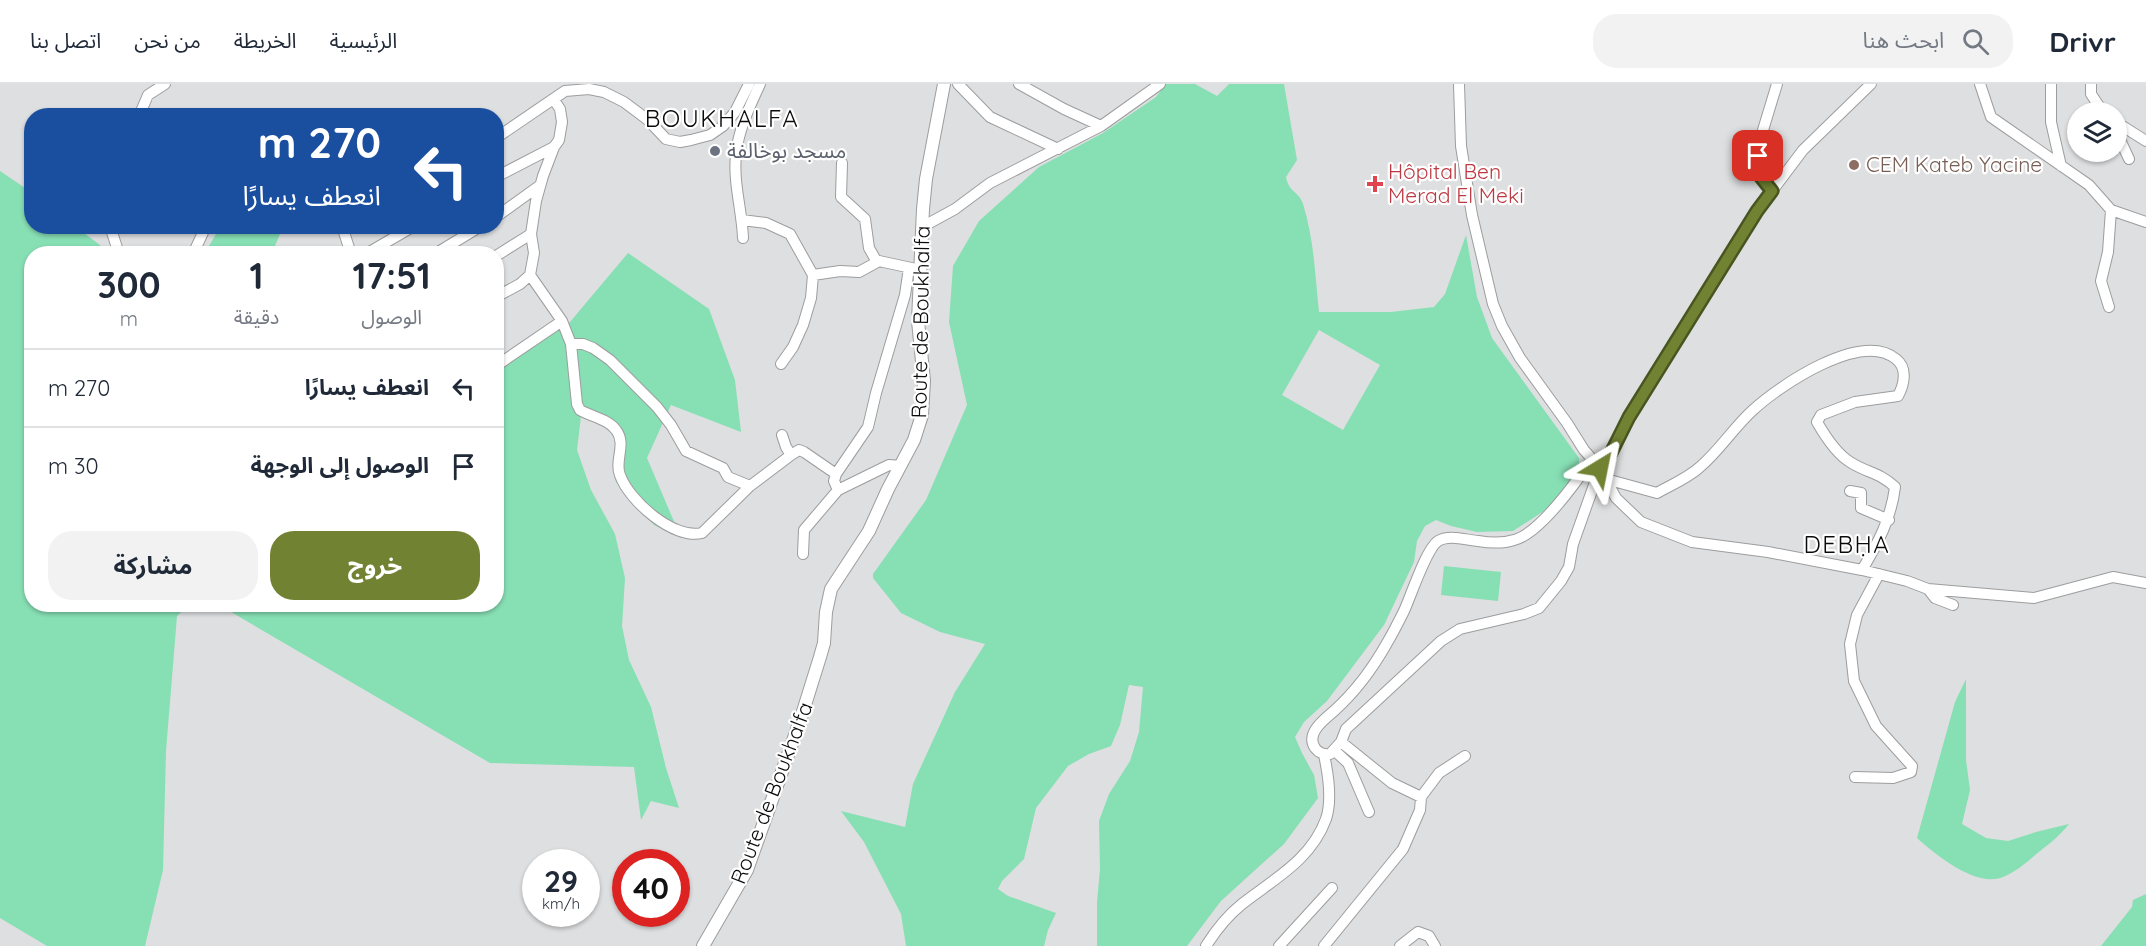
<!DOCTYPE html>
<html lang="ar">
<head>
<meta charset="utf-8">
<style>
	body { margin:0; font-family:Quicksand,"Noto Sans Arabic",sans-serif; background:#f2f2f3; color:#1f2937; direction:rtl; height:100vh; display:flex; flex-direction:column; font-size:22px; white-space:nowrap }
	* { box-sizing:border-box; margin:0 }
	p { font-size:20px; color:#747a83 }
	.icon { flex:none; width:33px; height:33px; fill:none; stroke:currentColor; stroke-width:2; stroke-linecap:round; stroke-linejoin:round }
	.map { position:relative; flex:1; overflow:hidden; direction:ltr }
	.panel { position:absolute; left:24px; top:162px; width:480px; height:366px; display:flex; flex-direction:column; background:#fff; border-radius:24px; box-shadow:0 2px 4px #0004; direction:rtl }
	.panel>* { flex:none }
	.hud { position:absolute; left:24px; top:24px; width:480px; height:126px; border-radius:24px; box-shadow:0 2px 4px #0004; direction:rtl; background:#1a4fa0; color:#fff; overflow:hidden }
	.tools { position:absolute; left:2067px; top:18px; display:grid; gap:12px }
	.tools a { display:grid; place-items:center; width:60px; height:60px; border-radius:50%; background:#fff; box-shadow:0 2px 4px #0004; font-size:30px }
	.speed { position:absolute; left:522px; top:765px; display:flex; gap:12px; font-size:30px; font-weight:700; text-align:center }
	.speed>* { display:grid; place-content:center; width:78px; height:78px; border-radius:50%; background:#fff; box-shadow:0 2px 4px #0004; line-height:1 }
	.speed small { font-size:15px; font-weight:400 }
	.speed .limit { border:9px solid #d22; background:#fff; color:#111 }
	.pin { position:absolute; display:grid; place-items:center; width:51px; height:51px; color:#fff; margin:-26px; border-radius:12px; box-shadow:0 3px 9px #0006 }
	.me { position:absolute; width:66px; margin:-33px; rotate:35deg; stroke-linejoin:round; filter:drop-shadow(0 0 4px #0008) }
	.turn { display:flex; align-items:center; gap:21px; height:126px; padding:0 24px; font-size:27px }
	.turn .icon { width:78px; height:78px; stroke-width:2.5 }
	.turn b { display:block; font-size:42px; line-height:51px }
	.eta { display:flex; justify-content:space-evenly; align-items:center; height:102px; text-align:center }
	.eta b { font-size:36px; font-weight:700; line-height:42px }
	.cta { display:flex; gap:12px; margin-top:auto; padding:12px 24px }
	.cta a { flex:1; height:69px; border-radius:24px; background:#718332; color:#fff; font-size:24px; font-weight:700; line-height:69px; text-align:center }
	.cta a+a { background:#f2f2f3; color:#1f2937 }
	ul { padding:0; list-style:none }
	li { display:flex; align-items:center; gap:18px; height:78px; padding:0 24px; border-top:2px solid #e0e1e3 }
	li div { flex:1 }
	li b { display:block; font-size:22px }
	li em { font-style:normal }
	header { display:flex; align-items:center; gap:36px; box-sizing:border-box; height:84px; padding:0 30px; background:#fff; border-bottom:2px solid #e0e1e3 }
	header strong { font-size:28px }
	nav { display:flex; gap:33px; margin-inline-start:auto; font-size:21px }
	.search { width:420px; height:54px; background:#f2f2f3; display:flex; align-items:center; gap:15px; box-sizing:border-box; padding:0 21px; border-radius:24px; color:#747a83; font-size:22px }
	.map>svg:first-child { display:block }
</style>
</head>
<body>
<header>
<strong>Drivr</strong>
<div class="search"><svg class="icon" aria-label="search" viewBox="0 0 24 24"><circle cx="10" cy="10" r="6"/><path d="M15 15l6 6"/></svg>ابحث هنا</div>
<nav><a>الرئيسية</a><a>الخريطة</a><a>من نحن</a><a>اتصل بنا</a></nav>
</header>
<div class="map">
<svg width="2146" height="862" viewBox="0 0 2146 862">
	<rect width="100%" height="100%" fill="#dedfe0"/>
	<path fill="#87dfb4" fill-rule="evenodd" d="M1166,0H1195L1217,12L1229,0H1284L1297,76L1286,93C1289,109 1299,107 1303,120C1314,155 1315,191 1319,228H1391L1434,223L1445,210L1466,151L1477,213L1492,254L1579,374V387L1547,425L1513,447L1477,448L1451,442L1436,436L1425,442L1417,457L1414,478L1384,541L1327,617L1304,638L1295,653L1302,669L1314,691L1318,714L1284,760L1221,817L1187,862H1097V818L1100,785L1099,737L1109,710L1130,677L1139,648L1143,603L1129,601L1120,641L1111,662L1089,670L1068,682L1036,724L1024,775L1002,797L998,805L1008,812L1056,829L1048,846L1044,862H906L901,830L864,758L841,727L905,743L913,700L955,608L985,560L940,548L901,529L873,494V490L926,416L967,321L949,238L953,182L979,137L1039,83L1103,49L1156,13ZM1319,246L1380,281L1343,346L1282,311Z
		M0,87L31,108L32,142L76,143L100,161L104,169L32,170V520L189,521L177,532L166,667L163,786L145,862H47L0,834Z
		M220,143L221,142L283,143L272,169H205Z
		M628,169L709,225L735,296L741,348L671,321L647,374L681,454L654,441L616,398L613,385L616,361L613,346L600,339L581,332L577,366L591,406L615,450L625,494L622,542L629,576L651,623L666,684L679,724L651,717L641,736L634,683L490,679L219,521L496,520L497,287L570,238Z
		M1444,482L1501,488L1498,517L1441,511Z
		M1966,595V676L1970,706L1962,740L1986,754L2008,757L2036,748L2069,740C2059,753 2046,762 2034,772C2025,780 2015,788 2003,793C1976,804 1936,771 1917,754L1955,618Z
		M2146,810V862H2101L2132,823L2133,816Z"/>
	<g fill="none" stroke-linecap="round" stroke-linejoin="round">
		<g stroke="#9c9d9e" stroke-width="12">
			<path id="minor" d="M958,0L990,33L1058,65
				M1019,0L1064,25L1101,42
				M1459,0L1461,62L1472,131L1493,220L1502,242L1520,274L1567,339L1584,366L1600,384L1616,414L1641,438L1692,458L1768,468L1862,486L1907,497L1928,505L2034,514L2113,493L2146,499
				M1980,0L1991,33L2089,101L2111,126L2146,138
				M2051,0V38L2061,82
				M2091,0V10L2103,28
				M139,32L148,11L165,0
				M2116,38L2146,57
				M2116,47L2129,75
				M496,54L565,7L589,5L604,8L624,18L648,36L666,55L680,58L691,56L710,51L723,42L735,28L749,0
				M842,79L841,113L865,135L869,164L877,178
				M496,93L554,63
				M1772,107L1756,87L1760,56L1777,0
				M496,133L539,102
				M742,136L766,139L790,150L813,191L811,214L803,241L793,263L781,280
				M110,142L119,170
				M342,142L351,170
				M922,143L955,125L990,99L1101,42L1160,0
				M743,154C742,126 733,99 736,71C738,46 750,22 760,0
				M193,170L206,142
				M366,170L414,142
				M435,170L481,142
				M496,172L531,150
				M813,191L840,187L859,188L879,177L916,185
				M496,213L520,200L530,191
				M2109,223L2101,197L2108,168L2111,126
				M562,237L571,260L577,320L580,326C592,333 608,335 616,346C627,360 614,377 620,391C629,417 674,456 702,449L750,402L791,371
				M571,260H583L593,264L610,276L657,323L671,341L686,367L723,384L728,393L750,402
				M496,282L562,237L530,191L534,169L531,150L536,117L543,92L554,63L559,56L562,38L560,25L554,16
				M782,351L786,363L791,371L799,366L804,368L836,390
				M1592,375C1577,397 1539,450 1514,456C1502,460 1490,459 1478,457C1466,456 1449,450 1438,457C1426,465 1411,512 1404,527C1399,537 1393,549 1387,559C1373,584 1355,608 1334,627C1325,635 1305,649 1315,664C1319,669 1324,671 1330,670L1341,658L1346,645L1441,557L1460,545L1524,530L1539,524L1561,497L1569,483L1573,460L1600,384
				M901,382L889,381L838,406L834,397L836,390L868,343L876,309L905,211L909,184
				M1602,387L1629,333L1757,127L1803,66L1871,0
				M1606,395L1657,409C1671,401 1688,394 1700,383C1720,366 1734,343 1753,326C1779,302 1861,246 1896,275C1908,284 1904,301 1898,312L1855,318L1821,331L1817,338C1825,352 1837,370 1850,378C1867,389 1879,388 1895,403C1891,435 1878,459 1862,486
				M1850,407L1861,409V424L1889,436
				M803,470L804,446L838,406
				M1928,505L1935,514L1953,521
				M1335,667L1348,679L1369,728
				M1855,693L1893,694L1911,688L1912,682L1876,642L1854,597L1850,560L1857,531L1879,490
				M1421,713L1439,689L1465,672
				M1206,862C1216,846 1227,832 1242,820C1274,795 1311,776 1326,735C1332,717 1328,689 1324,671
				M1279,862L1332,804
				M1324,862L1403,765L1420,726L1421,713L1392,699L1341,658
				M1400,862L1418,848L1429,852L1435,862"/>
		</g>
		<g stroke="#9c9d9e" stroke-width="14">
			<path id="major" d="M703,862L747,786L800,637L820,573L824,559L826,528L831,505L869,447L888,405L914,356L922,331L924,297L918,237L923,125L926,95L944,0"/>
		</g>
		<use href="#minor" stroke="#fff" stroke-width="10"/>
		<use href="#major" stroke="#fff" stroke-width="12"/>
	</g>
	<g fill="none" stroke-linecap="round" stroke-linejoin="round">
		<g stroke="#495520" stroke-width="15">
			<path id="route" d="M1600,384L1602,387L1629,333L1757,127L1772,107L1756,87L1758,72"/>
		</g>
		<use href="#route" stroke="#718332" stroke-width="10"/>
	</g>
	<circle fill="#6b7280" stroke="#fff" stroke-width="2" cx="715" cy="67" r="6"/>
	<circle fill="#8d6e63" stroke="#fff" stroke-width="2" cx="1854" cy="81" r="6"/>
	<path fill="#e0444e" stroke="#fff" stroke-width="2" d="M1372 91h6v6h6v6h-6v6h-6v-6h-6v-6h6z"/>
	<g text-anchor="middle" stroke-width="4.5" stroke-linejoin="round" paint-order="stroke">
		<g font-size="21" fill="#5b616d" stroke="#fff" text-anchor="start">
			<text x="727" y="74">مسجد بوخالفة</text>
		</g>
		<g font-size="21" fill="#785e54" stroke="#fff" text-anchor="start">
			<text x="1866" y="88">CEM Kateb Yacine</text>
		</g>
		<g font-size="21" fill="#be3a42" stroke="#fff" text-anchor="start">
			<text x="1388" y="95">Hôpital Ben<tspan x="1388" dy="24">Merad El Meki</tspan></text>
		</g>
		<g font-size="21" fill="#0b0b0c" stroke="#fff">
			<text transform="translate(921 238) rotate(-89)" y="7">Route de Boukhalfa</text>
			<text transform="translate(772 709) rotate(-69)" y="7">Route de Boukhalfa</text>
		</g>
		<g font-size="24" letter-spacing="1.5" fill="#0b0b0c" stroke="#fff">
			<text x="722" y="43">BOUKHALFA</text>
			<text x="1847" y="469">DEBḤA</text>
		</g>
	</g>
</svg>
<div class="tools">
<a><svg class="icon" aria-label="layers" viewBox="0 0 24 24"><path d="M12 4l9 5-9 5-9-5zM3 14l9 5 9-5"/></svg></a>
</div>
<div class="speed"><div>29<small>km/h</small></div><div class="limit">40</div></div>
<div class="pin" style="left:1758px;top:72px;background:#d93025"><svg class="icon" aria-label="arrive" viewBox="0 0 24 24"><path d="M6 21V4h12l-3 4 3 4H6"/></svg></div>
<svg class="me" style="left:1600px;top:384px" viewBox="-20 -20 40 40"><path d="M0-17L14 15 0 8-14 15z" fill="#718332" stroke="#fff" stroke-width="4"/></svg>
<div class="hud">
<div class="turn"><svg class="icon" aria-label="left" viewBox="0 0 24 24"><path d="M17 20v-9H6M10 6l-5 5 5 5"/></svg><div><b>270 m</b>انعطف يسارًا</div></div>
</div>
<section class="panel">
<div class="eta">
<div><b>17:51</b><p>الوصول</p></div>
<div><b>1</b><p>دقيقة</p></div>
<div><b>300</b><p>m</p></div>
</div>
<ul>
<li><svg class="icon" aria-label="left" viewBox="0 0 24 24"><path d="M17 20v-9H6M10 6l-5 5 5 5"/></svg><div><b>انعطف يسارًا</b></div><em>270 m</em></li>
<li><svg class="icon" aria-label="arrive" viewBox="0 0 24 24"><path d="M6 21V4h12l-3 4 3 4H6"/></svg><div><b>الوصول إلى الوجهة</b></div><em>30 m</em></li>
</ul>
<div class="cta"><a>خروج</a><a>مشاركة</a></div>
</section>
</div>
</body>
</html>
